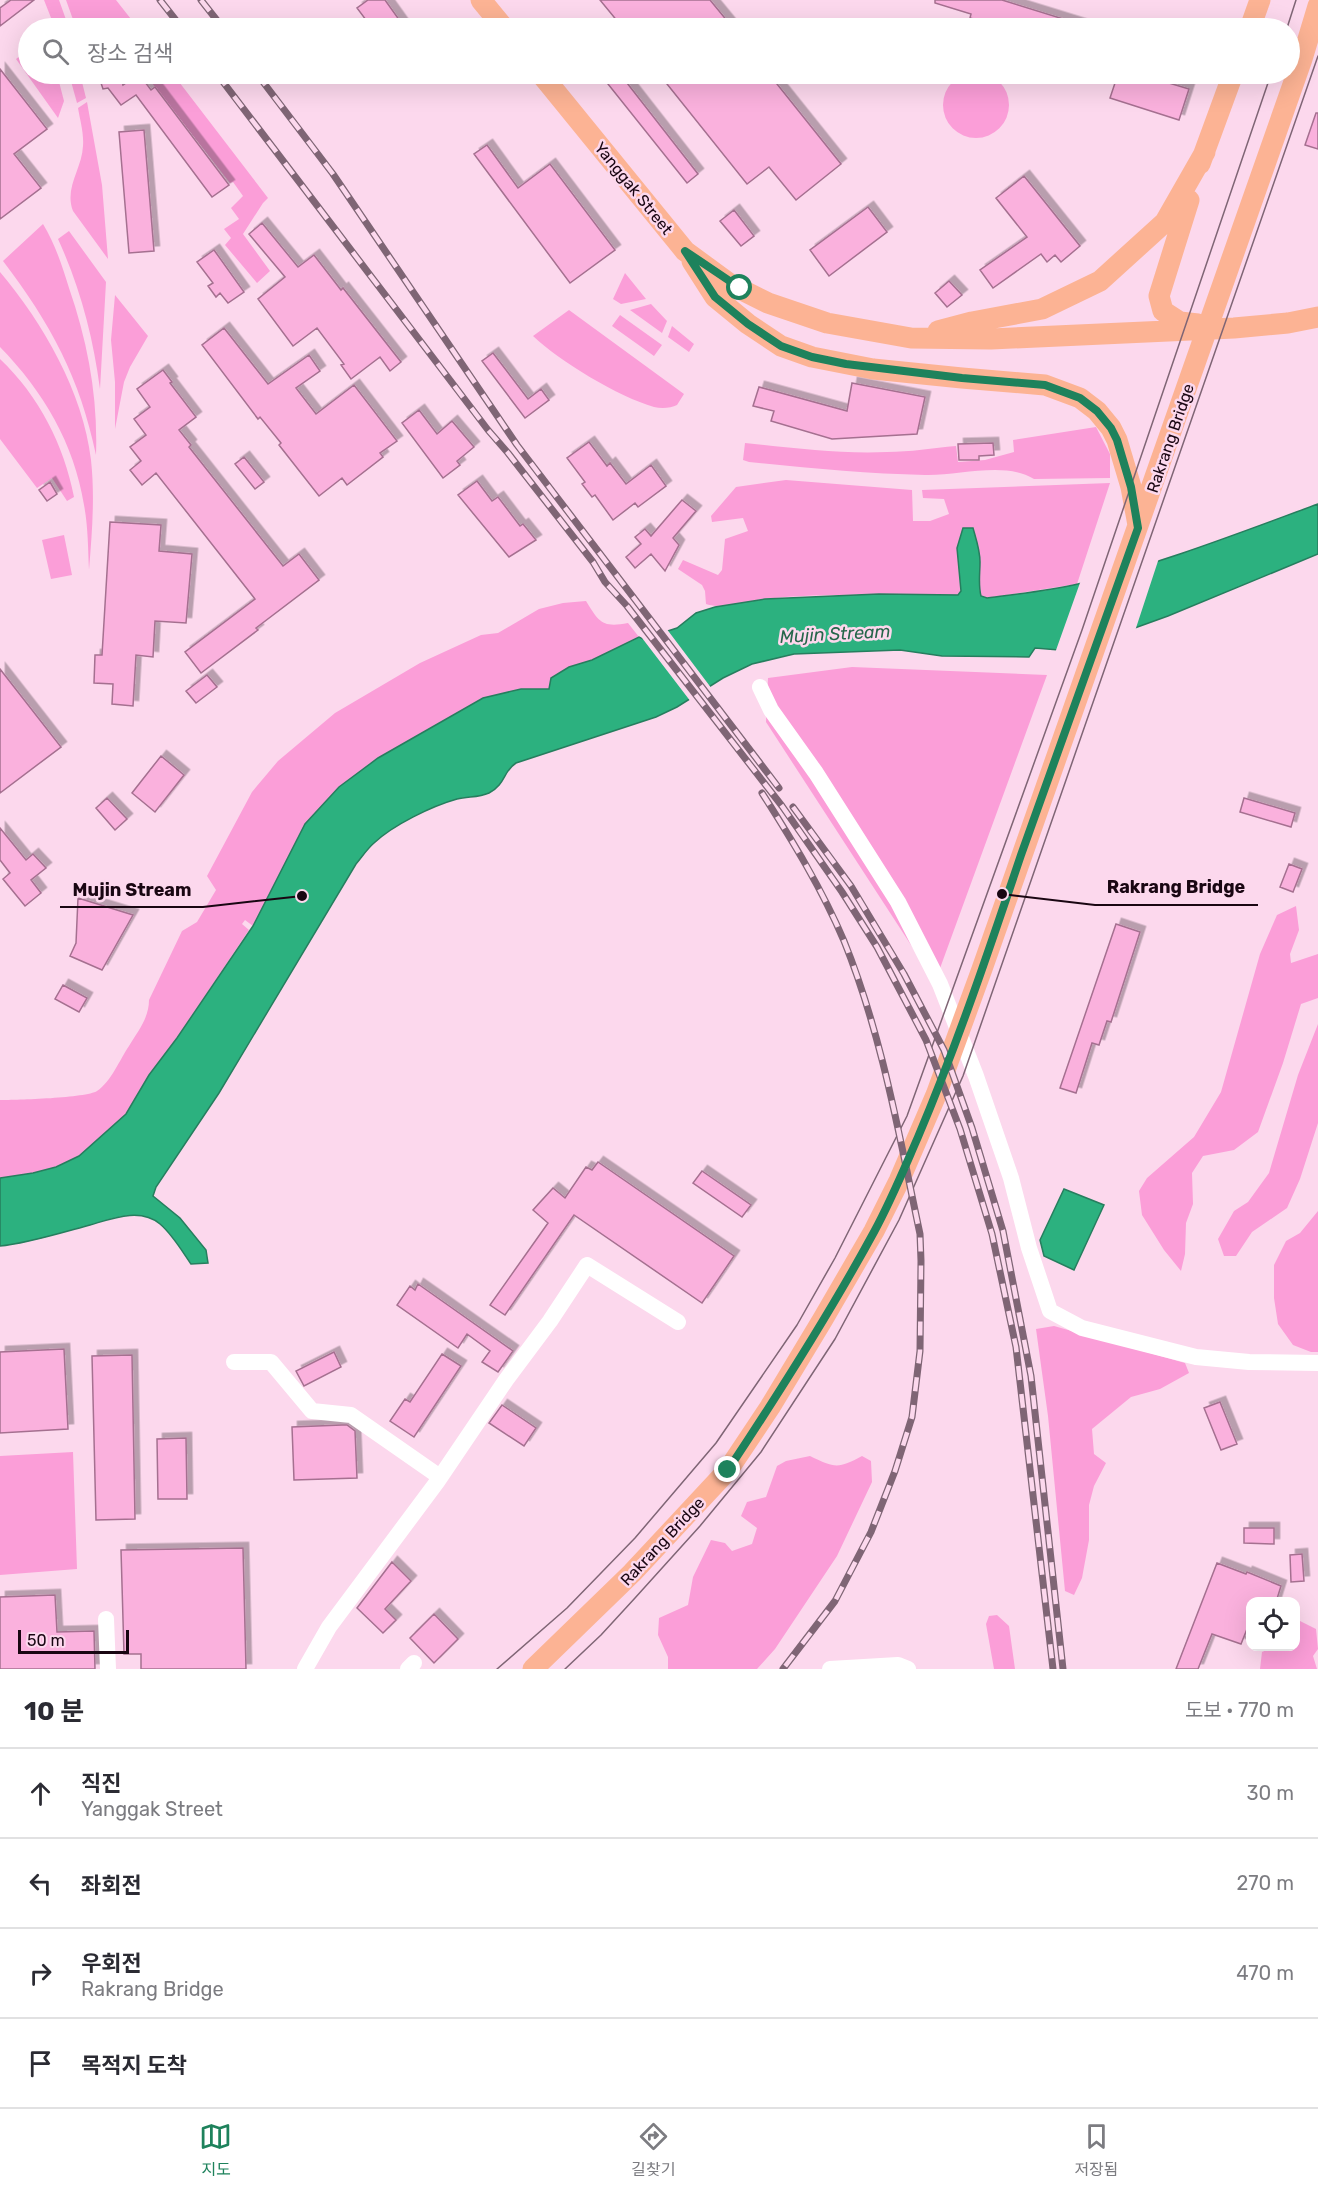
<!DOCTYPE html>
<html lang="ko">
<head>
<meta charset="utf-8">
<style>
	body { margin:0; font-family:Rubik,"Noto Sans KR",sans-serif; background:#f2f2f3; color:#2b2b33 }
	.controls { position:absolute; right:18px; bottom:18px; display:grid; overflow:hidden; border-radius:12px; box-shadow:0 6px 24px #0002 }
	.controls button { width:54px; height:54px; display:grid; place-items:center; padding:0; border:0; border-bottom:2px solid #e1e1e2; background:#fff; color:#2b2b33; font:30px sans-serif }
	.scale { position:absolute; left:18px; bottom:15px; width:111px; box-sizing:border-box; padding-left:6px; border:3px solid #190612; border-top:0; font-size:16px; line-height:21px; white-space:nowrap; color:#190612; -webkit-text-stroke:4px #fcd8ed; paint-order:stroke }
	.stop { position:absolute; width:18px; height:18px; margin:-14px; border:4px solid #1e825c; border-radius:50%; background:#fff }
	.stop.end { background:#1e825c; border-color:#fff; box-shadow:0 2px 6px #0008 }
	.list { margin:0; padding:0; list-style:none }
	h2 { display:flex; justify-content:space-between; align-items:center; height:78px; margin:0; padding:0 24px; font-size:26px }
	h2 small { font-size:20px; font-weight:400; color:#7c7c81 }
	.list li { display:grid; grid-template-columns:39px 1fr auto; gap:18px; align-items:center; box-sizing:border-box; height:90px; padding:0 24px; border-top:2px solid #e1e1e2 }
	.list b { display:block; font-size:22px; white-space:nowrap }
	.list p { margin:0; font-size:20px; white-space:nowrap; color:#7c7c81 }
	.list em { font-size:20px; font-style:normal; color:#7c7c81 }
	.icon { flex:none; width:33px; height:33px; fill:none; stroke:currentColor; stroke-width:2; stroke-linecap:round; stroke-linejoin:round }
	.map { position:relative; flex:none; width:1318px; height:1669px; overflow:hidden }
	.search { position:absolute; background:#fff; box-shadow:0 6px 24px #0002; left:18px; right:18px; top:18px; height:66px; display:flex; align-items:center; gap:15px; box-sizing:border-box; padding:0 21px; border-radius:33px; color:#7c7c81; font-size:22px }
	.sheet { height:438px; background:#fff }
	nav { display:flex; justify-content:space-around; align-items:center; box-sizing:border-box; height:84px; border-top:2px solid #e1e1e2; background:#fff; font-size:16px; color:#7c7c81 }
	nav a { display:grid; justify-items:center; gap:3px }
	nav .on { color:#1e825c }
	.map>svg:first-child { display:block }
	.green { fill:#fb9ed8 }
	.water { fill:#2cb17f; stroke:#267e5e; stroke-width:1.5 }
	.pier { fill:#fcd8ed }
	.building { fill:#fab1dd; stroke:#a57090; stroke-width:1.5; filter:url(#shadow) }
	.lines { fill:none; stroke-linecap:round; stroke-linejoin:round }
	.minor { stroke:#fff; stroke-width:16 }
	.major { stroke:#fcb394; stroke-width:21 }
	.tram { stroke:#7f6575; stroke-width:1.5 }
	.rail-casing { stroke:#7f6575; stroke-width:7 }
	.rail { stroke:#fcd8ed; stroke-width:4.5; stroke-dasharray:14; stroke-linecap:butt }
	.route { stroke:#1e825c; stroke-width:8 }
	.labels { text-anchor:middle; stroke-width:5; stroke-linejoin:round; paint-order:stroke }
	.street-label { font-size:16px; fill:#190612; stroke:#fcd8ed }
	.water-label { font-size:18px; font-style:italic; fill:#25664a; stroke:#fcd8ed }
	.leader { fill:none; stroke:#190612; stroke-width:2 }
	.callout-dot { fill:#190612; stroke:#fcd8ed; stroke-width:2 }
	.callout-label { font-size:18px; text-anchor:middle; font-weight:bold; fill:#190612; stroke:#fcd8ed; stroke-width:5; stroke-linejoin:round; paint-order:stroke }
</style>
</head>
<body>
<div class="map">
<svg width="1318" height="1669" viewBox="0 0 1318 1669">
	<defs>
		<filter id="shadow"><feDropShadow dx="5.5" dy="-5.5" stdDeviation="0" flood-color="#0004"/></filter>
	</defs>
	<rect width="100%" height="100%" fill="#fcd8ed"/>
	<path class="green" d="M44,0h15l10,28h-14z
		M66,0h50l22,28h-62z
		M28,50v24h29l7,27 -6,17 -42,-59z
		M943 105a33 33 0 1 1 66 0a33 33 0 1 1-66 0Z
		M69,74h11l6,24 -9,5z
		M145,74h28l95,124 -5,5 -20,31 27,37 -13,12 -32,-38 6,-7 -7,-9 15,-10 -8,-11 12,-12 -10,-14 -3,1z
		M87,102l15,83 6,74 -35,-48c-9,-23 9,-42 10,-65 1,-13 -3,-26 -5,-38z
		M43,224c12,20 19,41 26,64 19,55 29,109 27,167 -16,-77 -45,-131 -93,-194z
		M69,231l37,51 -6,107c-7,-53 -20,-102 -42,-150z
		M0,272c43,51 83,120 91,188 4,37 1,73 -2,110 -1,-22 -1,-44 -5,-65 -10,-62 -41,-114 -84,-158z
		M625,273l21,26 -25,5 -8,-5z
		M115,295l33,41 -18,31 -6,15 -9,47v-47l-4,-42z
		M651,304l16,17 -5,12 -32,-23z
		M569,310l115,84 -7,11c-6,3 -15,4 -23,2 -35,-10 -95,-46 -121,-71z
		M620,315l42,30 -8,11 -42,-30z
		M672,326l22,18 -5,8 -21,-15z
		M0,359c39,37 64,86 74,138l-7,4 -15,-23 -15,10 -37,-49z
		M1096,427l14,27v24l-76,1c-29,-18 -76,-3 -109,-4 -59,-1 -118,-7 -176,-13l-6,-2 2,-17c47,5 95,11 142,9 23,0 46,-4 69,-6l2,16 27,-2 29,-8 -1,-12z
		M786,480l126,10 1,31h17l19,-7 -5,-15 -21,-1 -1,-8 188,-7 -33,101 -90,14 -6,-1 -2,-8 1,-30 -8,-31 -12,52 1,11 -3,4c-64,1 -129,-3 -194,4 -18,2 -40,11 -58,5l-1,-13 -3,-6 -24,-16 5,-9 35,15 4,-5 3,-31 23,-8 -5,-13 -31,4 -1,-6 25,-29z
		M64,535l8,40 -21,4 -9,-39z
		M586,601c13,21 16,27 42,22l11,14 -47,24 -23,6 -18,11 -1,11h-29l-38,9 -105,60 -39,29 -34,37 -52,102 -8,-6 -3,4 7,6 -72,108 -28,37 -23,39 -47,42 -23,11 -23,6 -33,5v-78c17,0 86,-2 97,-9 14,-9 23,-32 32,-45 9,-15 20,-28 20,-46l33,-69 15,-9 19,-32 -9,-14 45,-84 26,-31 57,-48 85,-50 61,-28 17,-2 41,-24 24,-6z
		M852,667l195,8 -112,307 -169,-260 2,-44z
		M1296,906l3,24 -9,24 1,9 27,-9v44l-17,6 -18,59 -25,69 -24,18 -31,6 -11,17 1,31 -7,19 -1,31 -4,17 -17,-21 -22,-35 -3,-24 8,-13 47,-41 27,-45 39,-138 17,-39z
		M1318,1024v99l-18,56 -13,29 -35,24 -16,24h-12l-6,-17 16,-28 14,-9 21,-29 29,-98z
		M1318,1211v141h-7l-18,-7 -15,-21 -4,-26v-33l12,-24 14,-8z
		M1054,1326l131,37 4,10 -29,16 -29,8 -39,32 2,25 12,9 -12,23 -5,19v35l-7,38 -8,17 -9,-4 -17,-175 -12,-87z
		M73,1452l4,117 -77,6v-119z
		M810,1456c25,12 28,13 52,0l9,5 1,21 -35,74 -62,93 -18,20h-89v-12l-10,-22 1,-17 29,-13 5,-28 18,-37 14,3 7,8 20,-7 5,-16 -16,-12 6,-14 19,-5 11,-31 9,-5z
		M997,1615l12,11 6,43h-21l-8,-45 3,-8z
		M1296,1619l20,10 2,20 -5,7 4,13h-57l2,-17 12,-5 22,-1z"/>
	<path class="water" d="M1318,504v50l-150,62 -97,35 -36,-3 -6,9 -87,-1 -42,-6 -106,4 -42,10 -29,14 -46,29 -21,10 -140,46c-13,8 -10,21 -27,30 -11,5 -21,3 -32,6 -25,7 -64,26 -83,44 -7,6 -12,14 -18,21l-137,229 -63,94 -3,9 27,22 26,32 2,13 -17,1c-9,-13 -19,-30 -31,-40 -20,-17 -49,-5 -70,1 -26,7 -65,19 -90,21v-68l33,-5 23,-6 23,-11 47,-42 23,-39 28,-37 76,-112 52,-102 34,-37 39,-29 105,-60 38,-9h28l2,-11 18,-11 23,-7 47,-23 4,2 34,-11 19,-15 19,-6 50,-8 114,-5 79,1 3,-4 -4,-43 6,-20h10c3,11 7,22 7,34 0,12 -2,23 1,34l6,2c30,-4 61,-7 91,-14 82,-20 161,-51 240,-80z
		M1064,1189l40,16 -30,65 -30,-14 -4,-16z"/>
	<path class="pier" d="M1159,558l-24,73 -63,23 -17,-1 26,-73z
		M666,628l46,61 -21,13 -52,-68 4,2z"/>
	<path class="building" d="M11,0h23l-34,26v-18z
		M368,0h17l20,28h-33l-15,-20z
		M600,0h110l23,28h-110z
		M935,0h67l84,26v2h-68l-30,-9 -1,4 -17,-5 1,-4 -36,-11z
		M0,69l47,60 -33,25 27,34 -41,31z
		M98,74h22l3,11 16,-11 12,16 4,-3 74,98 -17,12 -76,-102 -15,10 -13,-17 -5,1z
		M600,74h20l78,100 -11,9z
		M659,74h110l72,90 -45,36 -27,-33 -22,17z
		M1118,74h21l50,15 -10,31 -69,-22z
		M1316,113h2v36l-13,-4z
		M144,130l10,121 -25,2 -10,-121z
		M487,145l31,43 32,-24 65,86 -45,33 -96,-129z
		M1024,176l56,70 -19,16 -6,-7 -8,7 -6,-8 -48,34 -13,-18 47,-33 -31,-39z
		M868,207l19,25 -58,44 -19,-26z
		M734,210l20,26 -13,10 -21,-25z
		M262,223l36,44 16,-12 27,35 2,-2 58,74 -11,9 -10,-14 -29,22 -10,-14 3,-1 -27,-36 -24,18 -35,-47 27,-22 -36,-43z
		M214,250l30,42 -16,11 -8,-10 -4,4 -8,-11 5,-3 -16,-21z
		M949,281l13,14 -15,12 -12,-14z
		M224,328l44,56 41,-29 11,16 -24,17 20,26 38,-29 43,56 -17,12 3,4 -36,28 -5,-7 -23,18 -40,-51 2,-2 -21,-26 -2,2 -56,-74z
		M493,353l35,46 13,-10 8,11 -24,18 -43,-57z
		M163,370l9,12 -2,1 26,34 -17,13 12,15 -2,2 94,119 16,-12 20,26 -63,48 2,2 -57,43 -16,-21 70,-53 -99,-126 -14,12 -12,-15 11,-9 -11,-14 16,-12 -12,-16 16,-12 -13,-18z
		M852,383l73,14 -8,37 -85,5 -61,-18 3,-10 -21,-5 6,-19 88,24z
		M419,410l18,24 15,-13 22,26 -17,14 3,4 -17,13 -41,-55z
		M589,442l18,24 3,-3 16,21 25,-19 15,21 -28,21 -3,-4 -22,17 -18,-25 -3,2 -10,-13 3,-2 -18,-24z
		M993,443l1,12 -15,1v4h-20l-1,-16z
		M244,457l20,25 -9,7 -20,-25z
		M477,481l15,20 6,-4 22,29 3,-2 13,16 -27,17 -51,-62z
		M50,482l7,12 -10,7 -8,-11z
		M682,500l14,11 -23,27 6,7 -14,26 -14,-17 -16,14 -9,-11 15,-13 -6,-7 10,-8 6,7z
		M110,522l51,3 -2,26 33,3 -6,69 -31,-2 -2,36 -17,-2 -3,51 -21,-2 1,-20 -19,-1 1,-28h7z
		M0,669l61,78 -61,46z
		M207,675l10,12 -21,16 -10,-12z
		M161,756l23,19 -29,37 -23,-19z
		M107,798l20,21 -12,11 -19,-22z
		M1244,798l51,15 -4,14 -51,-15z
		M0,828l26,32 7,-6 13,14 -15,12 10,13 -16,13 -22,-27 7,-6 -10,-13z
		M1289,864l13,5 -9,23 -13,-5z
		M78,898l55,17 -31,55 -32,-14 6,-13z
		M1116,924l24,8 -29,90 -4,-1 -8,24 -7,-2 -16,50 -16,-5z
		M63,985l24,13 -8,14 -24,-13z
		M598,1162l136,94 -32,47 -128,-88 -69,100 -15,-10 58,-82 -15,-13 20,-22 12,10 21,-31 6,3z
		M702,1171l49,34 -9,12 -49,-34z
		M418,1284l95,67 -15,21 -16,-10 8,-11 -23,-17 -9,14 -61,-43 13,-19 5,4z
		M64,1349l4,80 -68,4v-81z
		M334,1352l7,15 -37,19 -8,-15z
		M442,1354l19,12 -47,71 -24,-16 15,-22 5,3z
		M132,1355l3,164 -39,1 -4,-164z
		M1220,1402l17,42 -16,6 -17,-42z
		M502,1405l34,23 -12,18 -35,-23z
		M342,1425h5l8,6 2,47 -63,2 -2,-53z
		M186,1438l1,61h-29l-1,-60z
		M1244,1528h30v16l-30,-1z
		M243,1548l3,121h-105v-15h-17l-3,-104z
		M1302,1554l2,27 -13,1 -1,-27z
		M392,1562l19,19 -26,28 11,11 -13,13 -26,-25z
		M1217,1563l29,11 1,-2 34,14 -5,16h-25v17l-10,25 -29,-10 -14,35h-22z
		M55,1595l2,37 37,-1 1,38h-95v-72z
		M434,1614l24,25 -24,24 -24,-25z"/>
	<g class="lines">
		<path class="minor" d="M760,687l11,23 45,63 82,129 42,82 36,92 35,102 18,70 21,63 32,17 114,29 53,5 69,1
			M234,1362h37l41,49 39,4 89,62
			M106,1619l2,50
			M305,1669l24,-42 108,-145 69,-102 44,-59 37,-56 91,57
			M408,1669l6,-6
			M830,1669l68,-4 10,4"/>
		<path class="major" d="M481,0l23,28
			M1250,28l10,-28
			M541,74l144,177 45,33 38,19 59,20 84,15 80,1 243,-11 54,-5 30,-6
			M1200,164l33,-90
			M1189,200l-30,96 4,15 17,11 18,2
			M692,261l23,36 33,27 33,22 31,11 61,12 89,9 83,7 35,13 17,13 14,17 6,12 14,47 7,38
			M938,331l34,-9 70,-13 58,-28 65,-59 40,-70
			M533,1669l99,-96 96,-103 42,-63 53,-88 51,-88 25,-50 37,-86 46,-126 320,-910 16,-53"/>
		<path class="tram" d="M1287,28l9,-28
			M497,1669l70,-61 68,-70 81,-95 81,-118 38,-67 72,-142 175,-486 189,-556
			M565,1669l36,-34 34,-37 65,-72 61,-74 74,-113 64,-119 64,-144 355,-1020"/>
		<g class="rail-casing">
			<path id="rail" d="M160,0l22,28
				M201,0l22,28
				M217,74l271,356 20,23 85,109 12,20 22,24 155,200 60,86 35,55 49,93 34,89 32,105 24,113 37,322
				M257,74l76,100 184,271 262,343
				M762,793c30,47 60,96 82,148 38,94 55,194 76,293l1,27 -1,90 -8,66 -17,54 -24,61 -36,69 -52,68
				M793,807l58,79 53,88 40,76 28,78 31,103 28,145 32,293"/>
		</g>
		<use href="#rail" class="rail"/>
	</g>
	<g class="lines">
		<path class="route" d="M728,1470c51,-77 102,-157 146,-238 17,-31 30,-63 44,-95 39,-92 71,-187 103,-282 38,-109 79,-218 117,-327l-7,-41 -14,-47 -6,-12 -14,-17 -17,-13 -35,-13 -83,-7 -116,-14 -34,-7 -31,-11 -33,-22 -33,-27 -30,-46 55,37"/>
	</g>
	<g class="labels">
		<g class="street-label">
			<text transform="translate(634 188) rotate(51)" y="6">Yanggak Street</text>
			<text transform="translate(1170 438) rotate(-71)" y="6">Rakrang Bridge</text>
			<text transform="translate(662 1541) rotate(-47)" y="6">Rakrang Bridge</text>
		</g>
		<g class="water-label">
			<text transform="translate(835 634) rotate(-3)" y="6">Mujin Stream</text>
		</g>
	</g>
	<path class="leader" d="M1002 894L1095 905H1258M302 896L203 907H60"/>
	<g class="callout-dot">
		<circle cx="1002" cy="894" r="6"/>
		<circle cx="302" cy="896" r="6"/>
	</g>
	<g class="callout-label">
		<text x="1176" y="893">Rakrang Bridge</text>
		<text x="132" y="896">Mujin Stream</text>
	</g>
</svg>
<div class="controls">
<button><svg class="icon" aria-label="locate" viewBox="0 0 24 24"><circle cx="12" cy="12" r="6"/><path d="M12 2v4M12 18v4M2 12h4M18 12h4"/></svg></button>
</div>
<div class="scale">50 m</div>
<div class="stop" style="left:740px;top:288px"></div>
<div class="stop end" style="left:728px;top:1470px"></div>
<div class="search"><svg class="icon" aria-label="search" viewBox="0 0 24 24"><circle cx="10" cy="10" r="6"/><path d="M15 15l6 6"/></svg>장소 검색</div>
</div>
<section class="sheet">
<h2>10 분<small>도보 · 770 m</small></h2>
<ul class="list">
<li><svg class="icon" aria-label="ahead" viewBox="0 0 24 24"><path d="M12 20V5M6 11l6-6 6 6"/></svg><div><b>직진</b><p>Yanggak Street</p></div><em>30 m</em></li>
<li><svg class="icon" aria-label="left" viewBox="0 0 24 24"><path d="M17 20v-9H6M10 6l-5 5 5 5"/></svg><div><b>좌회전</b></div><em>270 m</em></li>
<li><svg class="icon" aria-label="right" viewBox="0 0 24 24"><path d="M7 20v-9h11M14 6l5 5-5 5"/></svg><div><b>우회전</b><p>Rakrang Bridge</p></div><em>470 m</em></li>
<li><svg class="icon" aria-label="arrive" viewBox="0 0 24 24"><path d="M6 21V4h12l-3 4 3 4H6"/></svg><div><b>목적지 도착</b></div></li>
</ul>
</section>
<nav>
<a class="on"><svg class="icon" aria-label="map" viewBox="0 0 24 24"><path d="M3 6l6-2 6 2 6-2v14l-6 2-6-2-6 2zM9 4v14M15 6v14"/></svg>지도</a>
<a><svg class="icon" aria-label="directions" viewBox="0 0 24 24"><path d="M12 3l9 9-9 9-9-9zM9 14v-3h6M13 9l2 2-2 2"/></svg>길찾기</a>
<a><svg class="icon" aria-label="saved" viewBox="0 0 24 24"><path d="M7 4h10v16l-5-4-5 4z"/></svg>저장됨</a>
</nav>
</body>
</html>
